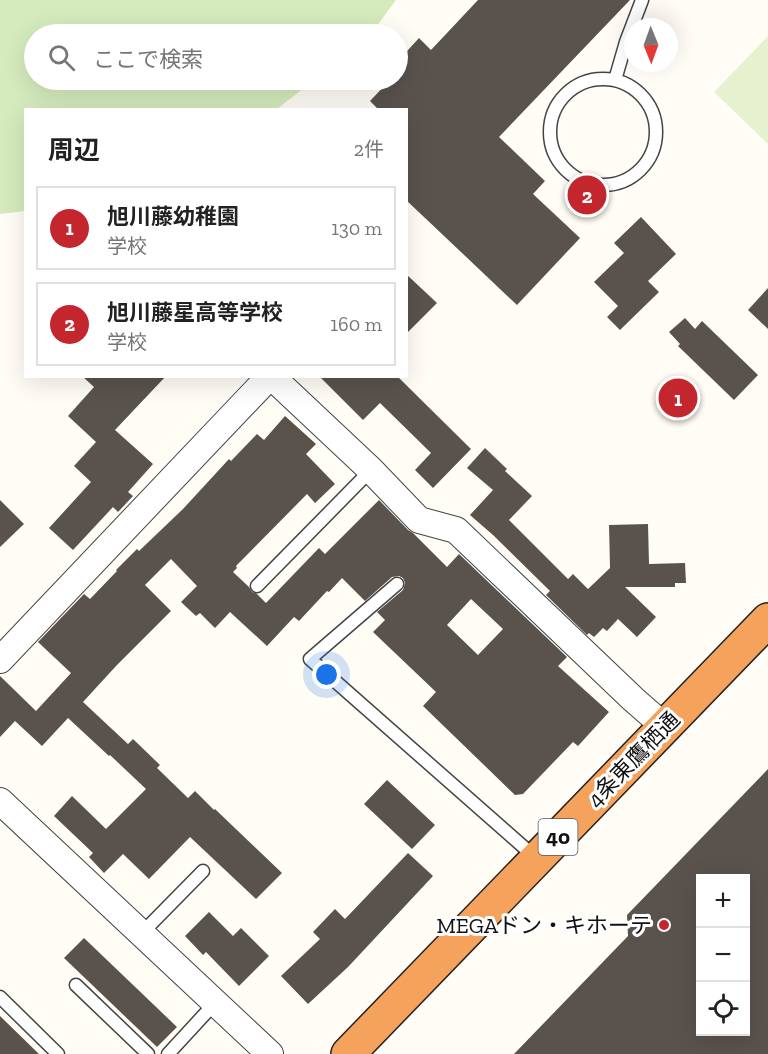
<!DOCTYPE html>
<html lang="ja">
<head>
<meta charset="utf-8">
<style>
	body { margin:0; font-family:"Zilla Slab","Noto Sans JP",serif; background:#f2f2f2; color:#222 }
	.controls { position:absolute; right:18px; bottom:18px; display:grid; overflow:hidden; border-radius:0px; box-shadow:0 6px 24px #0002 }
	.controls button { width:54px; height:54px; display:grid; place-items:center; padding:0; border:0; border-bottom:2px solid #e0e0e0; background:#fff; color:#222; font:30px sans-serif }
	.compass { position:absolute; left:624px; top:18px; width:54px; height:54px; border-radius:50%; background:#fff; box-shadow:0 6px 24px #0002; rotate:179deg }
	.you { position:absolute; left:327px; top:675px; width:21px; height:21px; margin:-15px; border:4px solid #fff; border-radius:50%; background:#1a73e8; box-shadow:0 0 0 9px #1a73e833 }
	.badge { display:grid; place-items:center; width:39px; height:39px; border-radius:50%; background:#c4262e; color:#fff; font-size:20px; font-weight:700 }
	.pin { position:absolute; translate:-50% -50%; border:3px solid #fff; box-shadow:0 2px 6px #0006 }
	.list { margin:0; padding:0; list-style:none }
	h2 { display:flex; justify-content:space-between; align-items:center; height:78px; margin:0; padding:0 24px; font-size:26px }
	h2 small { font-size:20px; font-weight:400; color:#767676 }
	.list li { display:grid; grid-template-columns:39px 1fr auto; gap:18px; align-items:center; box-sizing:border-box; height:84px; margin:0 12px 12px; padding:0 12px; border:2px solid #e0e0e0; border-radius:0px }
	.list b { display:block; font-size:22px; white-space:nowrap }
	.list p { margin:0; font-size:20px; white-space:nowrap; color:#767676 }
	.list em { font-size:20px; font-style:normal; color:#767676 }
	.icon { flex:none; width:33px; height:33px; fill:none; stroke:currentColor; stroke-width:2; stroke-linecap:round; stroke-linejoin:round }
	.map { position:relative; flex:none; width:768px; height:1054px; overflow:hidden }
	.search { position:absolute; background:#fff; box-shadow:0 6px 24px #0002; left:24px; top:24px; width:384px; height:66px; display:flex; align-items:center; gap:15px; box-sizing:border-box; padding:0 21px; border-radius:33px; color:#767676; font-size:22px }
	.panel { position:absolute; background:#fff; box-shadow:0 6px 24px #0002; left:24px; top:108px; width:384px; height:270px; border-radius:0px }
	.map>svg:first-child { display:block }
	.grass { fill:#d5ebbd }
	.pitch { fill:#e6f2cf }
	.building { fill:#5a524d; fill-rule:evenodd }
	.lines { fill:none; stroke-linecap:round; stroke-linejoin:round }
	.lane-casing { stroke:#444; stroke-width:15 }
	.street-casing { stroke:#444; stroke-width:28 }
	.highway-casing { stroke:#222; stroke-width:36 }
	.lane { stroke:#fff; stroke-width:12 }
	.street { stroke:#fff; stroke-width:26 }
	.highway { stroke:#f5a25d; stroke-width:33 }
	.poi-dot { fill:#c4262e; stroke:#fff; stroke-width:2 }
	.labels { text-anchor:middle; stroke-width:6; stroke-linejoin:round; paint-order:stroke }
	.shield { fill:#fff; stroke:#585858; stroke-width:1.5 }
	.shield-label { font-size:21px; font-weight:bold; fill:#111 }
	.street-label { font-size:22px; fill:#111; stroke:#fff }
	.poi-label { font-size:22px; fill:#111; stroke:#fff; text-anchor:end }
</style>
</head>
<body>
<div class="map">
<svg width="768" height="1054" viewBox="0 0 768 1054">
	<rect width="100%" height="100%" fill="#fffdf5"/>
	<path class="grass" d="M0,0h396l-25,34h-337v46h280l-37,29 -251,1 -1,101 -25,3z"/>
	<path class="pitch" d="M768,36v108l-54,-52z"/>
	<path class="building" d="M478,0h152l-131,137 46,44 -12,13 47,44 -63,67 -111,-105v-90h-27l-9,-9 20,-21h8v-19l21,-23 12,12z
		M641,217l35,37 -28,27 11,11 -39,38 -13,-13 11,-11 -24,-24 30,-29 -10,-10z
		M406,274l31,29 -31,31z
		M768,288v41l-20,-19z
		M685,318l10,11 7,-8 56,54 -24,25 -56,-54 2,-2 -11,-12z
		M82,376h84l-51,54 38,34 -25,28 5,4 -15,16 -5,-5 -40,43 -24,-22 42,-46 -17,-16 22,-24 -28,-26 26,-29z
		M319,376h78l74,73 -38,39 -18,-18 16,-17 -51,-50 -17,17z
		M285,416l31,28 -10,10 29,30 -20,19 -8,-9 -71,72 1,2 -4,4 16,15 3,5 5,2 9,9 53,-55 6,6 54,-54 29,30 5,3 34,34 12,-13 108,103 -9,9 51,46 -31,34 -5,-4 -50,52 -8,1 -92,-89 13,-14 -63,-60 12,-12 -8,-8 26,-22 2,-7 -2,-5 -4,-2 -7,1 -27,24 -23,-23 -13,14 -2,-1 -28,30 -5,-4 -27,29 -37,-34 -15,16 -15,-15 -4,3 -15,-14 16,-16 -26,-27 -26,26 26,26 -55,55 -33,36 45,42 5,-5 27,26 -3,3 31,30 7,-7 19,19 1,-1 67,64 -26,26 -66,-62 -41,42 -26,-25 -19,19 -15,-16 4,-4 -39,-37 18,-20 34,33 40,-40 -36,-34 -1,1 -41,-38 -26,28 -27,-25 -15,16v-61l36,35 35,-38 -33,-31 46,-48 6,5 27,-28 -1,-1 21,-21 2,2 44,-42 46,-50 2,2 26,-27 7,6zM471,599l32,30 -25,26 -31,-30z
		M485,448l22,21 -2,2 27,25 -23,24 59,59 5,-5 15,15 22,-21 -1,-43 39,-1 1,40 36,-1 1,20h-11v4h-50l31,30 -19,20 -19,-18 -11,12 -4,-3 -9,9 -5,-4 -2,2 -41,-40 4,-4 -57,-56 -23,-20 23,-25 -26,-22z
		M0,500l24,24 -24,23z
		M768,769v285h-254l114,-118 -1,-21zM700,879h46v153h-46z
		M387,780l48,45 -23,24 -48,-45z
		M408,853l25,23 -85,91 -40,37 -27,-28 39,-37 -7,-7 22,-23 10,10z
		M209,912l24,24 8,-8 28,28 -30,30 -33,-34 -3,3 -18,-19z
		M84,938l93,89 -20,20 -93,-89z
		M0,1016l39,38h-39z"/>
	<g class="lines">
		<g class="lane-casing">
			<path id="lane" d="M550 132a53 53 0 1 1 106 0a53 53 0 1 1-106 0Z
				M615,80l11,-38 16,-42
				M397,584l-87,75 226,199
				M257,586l114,-116
				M141,934l62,-63
				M76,985l72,69
				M0,997l58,57
				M168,1054l47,-51"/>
		</g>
		<g class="street-casing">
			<path id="street" d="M271,376l100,94 48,50 37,10 177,169 32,28
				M0,660l270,-284
				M0,801l270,253"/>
		</g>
		<g class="highway-casing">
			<path id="highway" d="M348,1054l420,-434"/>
		</g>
		<use href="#lane" class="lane"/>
		<use href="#street" class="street"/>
		<use href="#highway" class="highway"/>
	</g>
	<circle class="poi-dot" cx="664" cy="925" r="6"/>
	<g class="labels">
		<rect class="shield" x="538.5" y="819" width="39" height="36" rx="4.5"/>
		<g class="shield-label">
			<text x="558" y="844">40</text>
		</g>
		<g class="street-label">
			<text transform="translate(633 759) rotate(-46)" y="8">4条東鷹栖通</text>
		</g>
		<g class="poi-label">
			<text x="652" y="933">MEGAドン・キホーテ</text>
		</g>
	</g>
</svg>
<div class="controls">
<button>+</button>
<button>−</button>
<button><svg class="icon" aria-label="locate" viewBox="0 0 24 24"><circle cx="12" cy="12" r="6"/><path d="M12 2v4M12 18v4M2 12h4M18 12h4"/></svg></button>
</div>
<svg class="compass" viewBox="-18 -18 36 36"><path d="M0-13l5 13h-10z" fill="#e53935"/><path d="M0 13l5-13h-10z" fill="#767676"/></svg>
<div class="you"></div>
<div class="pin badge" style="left:678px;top:398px">1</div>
<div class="pin badge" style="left:587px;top:195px">2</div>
<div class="search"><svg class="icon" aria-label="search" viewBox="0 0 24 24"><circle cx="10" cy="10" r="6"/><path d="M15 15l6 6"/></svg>ここで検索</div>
<section class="panel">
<h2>周辺<small>2件</small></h2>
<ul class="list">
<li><span class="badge">1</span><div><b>旭川藤幼稚園</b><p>学校</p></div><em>130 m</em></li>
<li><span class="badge">2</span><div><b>旭川藤星高等学校</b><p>学校</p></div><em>160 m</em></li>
</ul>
</section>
</div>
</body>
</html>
